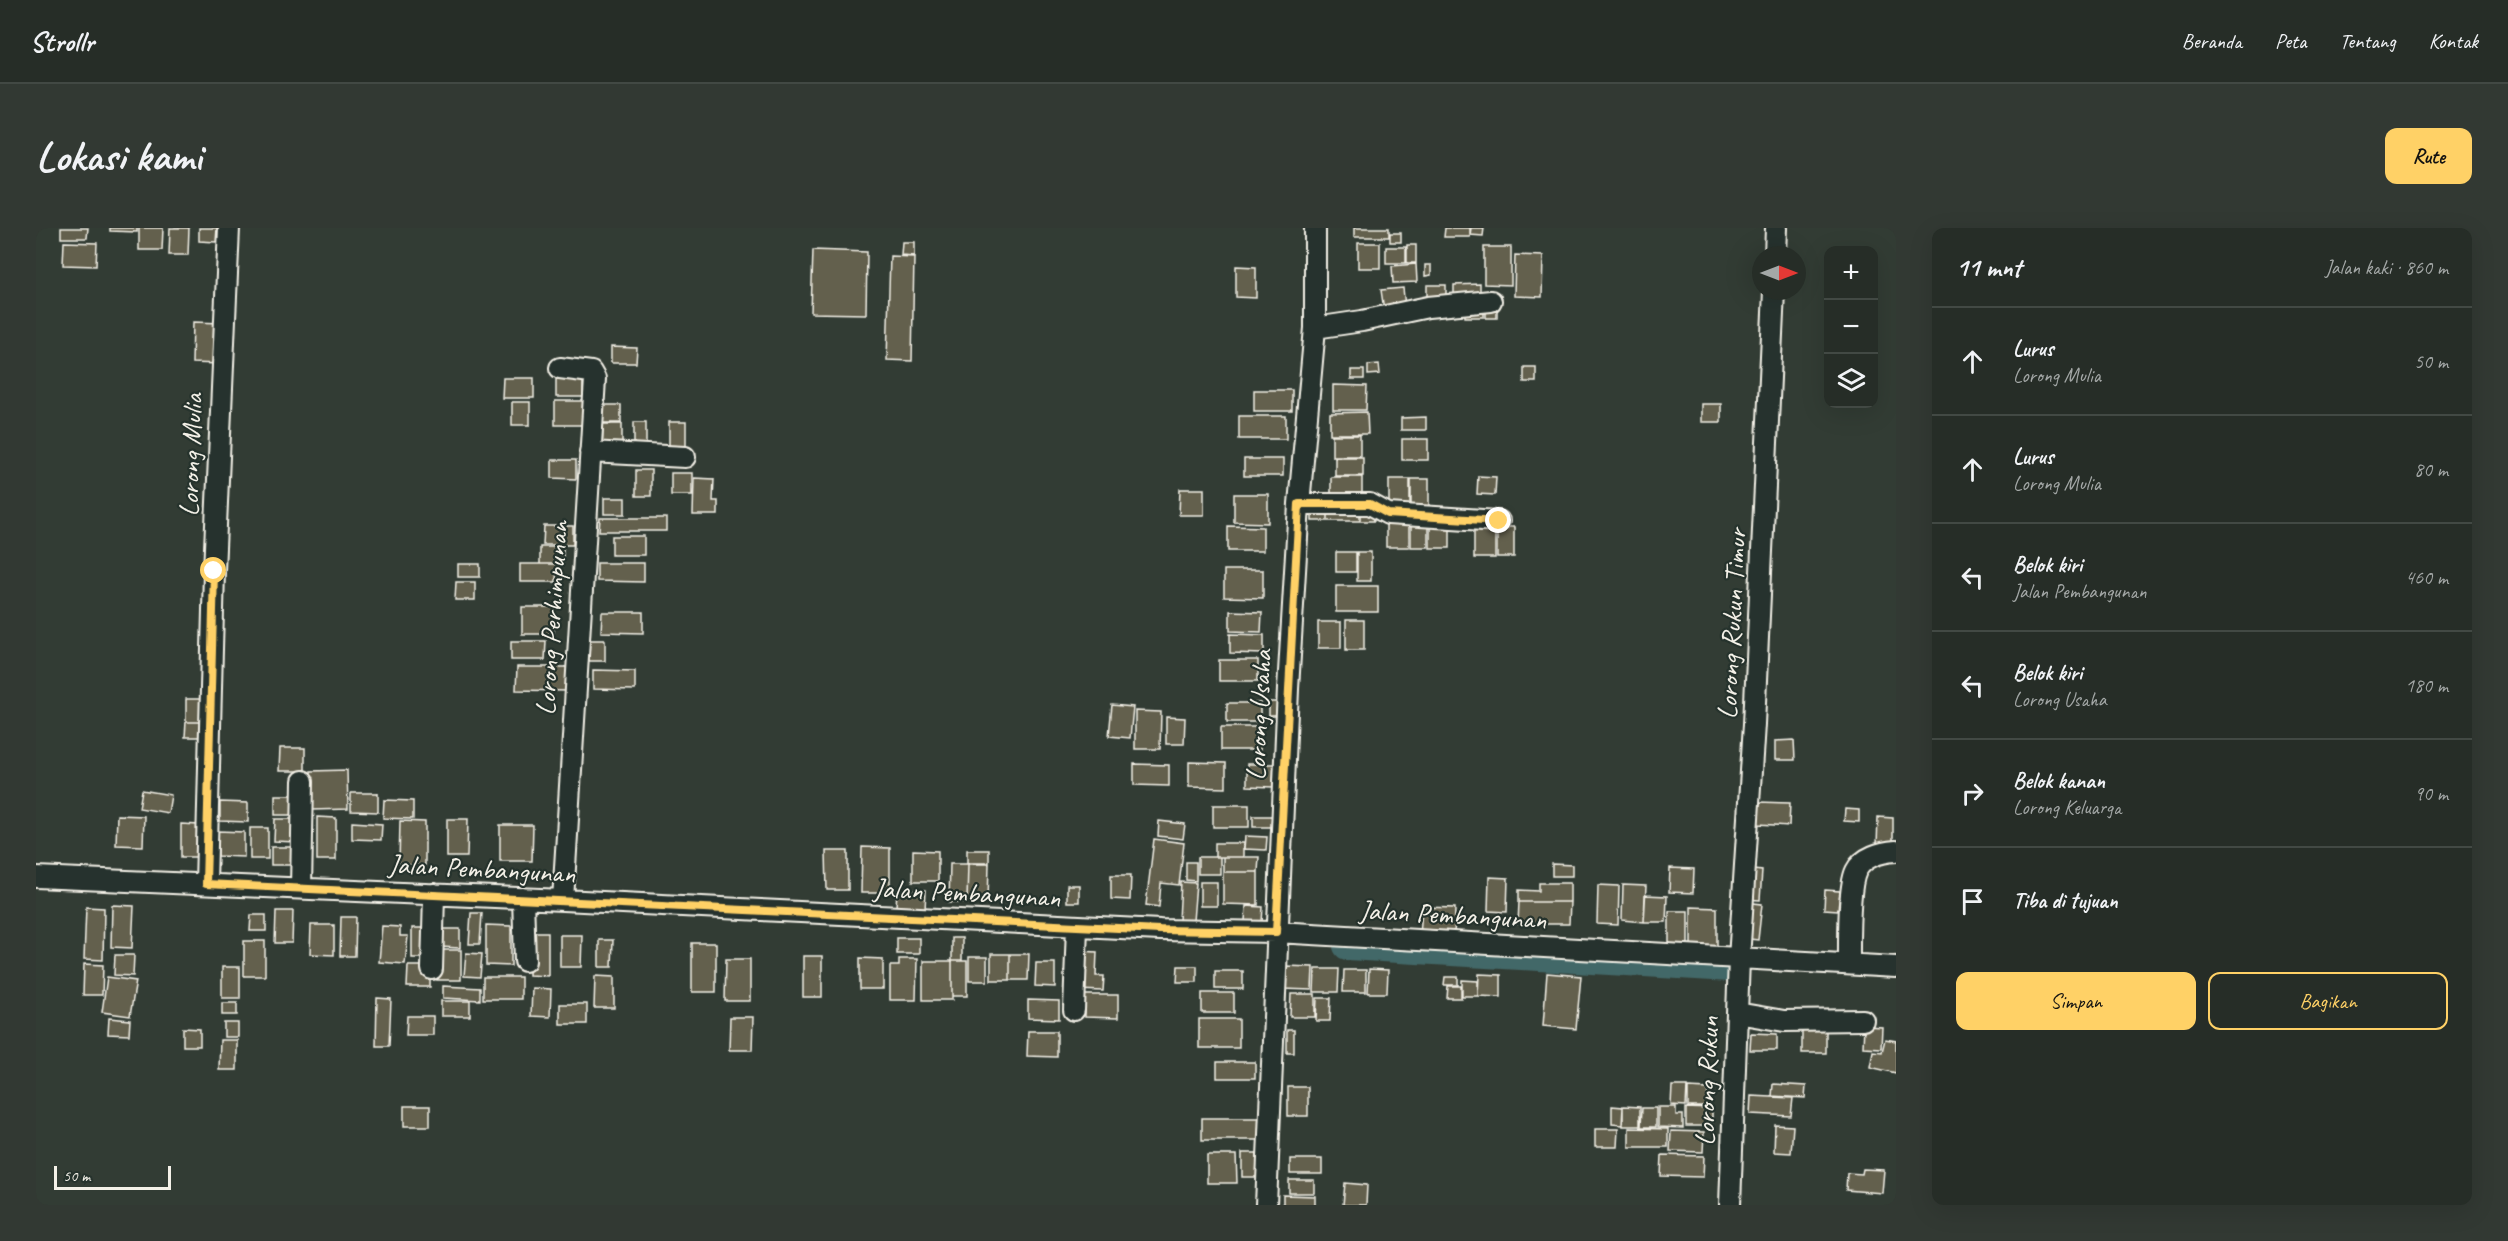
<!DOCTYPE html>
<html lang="id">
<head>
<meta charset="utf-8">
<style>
	body { margin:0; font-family:Caveat,sans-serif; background:#323933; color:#f1f3f6 }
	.controls { position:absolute; right:18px; top:18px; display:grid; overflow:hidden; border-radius:12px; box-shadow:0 6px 24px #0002 }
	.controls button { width:54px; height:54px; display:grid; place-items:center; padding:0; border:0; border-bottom:2px solid #424944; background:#262d27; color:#f1f3f6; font:30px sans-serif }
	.compass { position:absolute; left:1716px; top:18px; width:54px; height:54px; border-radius:50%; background:#262d27; box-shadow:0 6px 24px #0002; rotate:90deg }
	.scale { position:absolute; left:18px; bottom:15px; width:117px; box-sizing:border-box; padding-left:6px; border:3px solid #f4f1e8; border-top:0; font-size:16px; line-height:21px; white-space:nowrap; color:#f4f1e8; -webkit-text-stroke:4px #26332d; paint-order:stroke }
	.stop { position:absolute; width:18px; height:18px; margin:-14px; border:4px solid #ffd166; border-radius:50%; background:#fff }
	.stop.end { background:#ffd166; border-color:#fff; box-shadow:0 2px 6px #0008 }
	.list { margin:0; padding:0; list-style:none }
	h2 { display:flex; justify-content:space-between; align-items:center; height:78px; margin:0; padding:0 24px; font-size:26px }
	h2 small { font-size:20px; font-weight:400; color:#a4a8a7 }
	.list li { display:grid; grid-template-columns:39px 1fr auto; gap:18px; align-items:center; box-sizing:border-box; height:108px; padding:0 24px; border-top:2px solid #424944 }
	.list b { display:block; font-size:22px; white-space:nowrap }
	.list p { margin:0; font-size:20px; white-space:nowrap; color:#a4a8a7 }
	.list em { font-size:20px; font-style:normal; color:#a4a8a7 }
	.actions { display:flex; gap:12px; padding:18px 24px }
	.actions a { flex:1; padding:14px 0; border:2px solid #ffd166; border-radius:12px; text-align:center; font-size:21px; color:#ffd166 }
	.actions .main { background:#ffd166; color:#111 }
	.icon { flex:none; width:33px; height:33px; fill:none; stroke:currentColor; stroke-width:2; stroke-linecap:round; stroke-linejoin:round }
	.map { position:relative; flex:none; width:1860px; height:977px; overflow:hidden; border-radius:12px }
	header { display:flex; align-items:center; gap:36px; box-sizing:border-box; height:84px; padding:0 30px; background:#262d27; border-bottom:2px solid #424944 }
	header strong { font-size:28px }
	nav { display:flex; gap:33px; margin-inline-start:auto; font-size:21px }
	.intro { display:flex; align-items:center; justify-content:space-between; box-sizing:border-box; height:144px; padding:0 36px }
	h1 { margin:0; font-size:42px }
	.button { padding:15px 27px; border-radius:12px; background:#ffd166; color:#111; font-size:21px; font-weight:700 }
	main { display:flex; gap:36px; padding:0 36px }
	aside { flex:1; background:#262d27; border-radius:12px; box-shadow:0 6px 24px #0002 }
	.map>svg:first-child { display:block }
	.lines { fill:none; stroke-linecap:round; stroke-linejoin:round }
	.river { stroke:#426767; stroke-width:28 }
	.building { fill:#64614e; stroke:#f4f1e8; stroke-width:1.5 }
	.minor-casing { stroke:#f4f1e8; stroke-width:24 }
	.minor { stroke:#26332d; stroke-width:20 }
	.route { stroke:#ffd166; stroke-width:8 }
	.labels { text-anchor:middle; stroke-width:4.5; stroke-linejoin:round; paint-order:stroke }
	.street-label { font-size:28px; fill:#f4f1e8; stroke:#26332d }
</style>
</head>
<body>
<header>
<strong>Strollr</strong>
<nav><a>Beranda</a><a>Peta</a><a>Tentang</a><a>Kontak</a></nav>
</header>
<div class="intro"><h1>Lokasi kami</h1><a class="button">Rute</a></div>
<main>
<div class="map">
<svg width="1860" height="977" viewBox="0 0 1860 977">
	<rect width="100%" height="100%" fill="#323c34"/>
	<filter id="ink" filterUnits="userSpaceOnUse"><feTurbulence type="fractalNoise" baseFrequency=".0167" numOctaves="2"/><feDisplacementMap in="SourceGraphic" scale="12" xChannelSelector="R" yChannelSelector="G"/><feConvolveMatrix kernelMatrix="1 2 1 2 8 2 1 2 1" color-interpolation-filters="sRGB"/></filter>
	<g filter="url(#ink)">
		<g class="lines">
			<path class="river" d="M1311,718l384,22"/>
		</g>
		<path class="building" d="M25,0h27l-1,10h-26z
			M74,0h27v4l-27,-1z
			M103,0h24l-1,22h-23z
			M134,0h19l-1,27h-19z
			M163,0h18l-1,14 -17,-1z
			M1318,0h35v9h-35z
			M1409,0h25v9h-26z
			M1435,0h13l-1,8 -13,-1z
			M1354,5h11v9h-11z
			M28,14l33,1 -1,23 -33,-1z
			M866,14h12v14l-13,-1z
			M1322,15h22v25h-22z
			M1371,17h9v18h-9z
			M1350,19h20v16h-20z
			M1448,19h27v38l-27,-1z
			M777,22l54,2 -1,62 -55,-1z
			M1479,27l28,1 -1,41 -28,-1z
			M854,28l24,1 -2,104 -25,-1z
			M1380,36l1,18 -24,1 -1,-17z
			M1389,37h6v10l-6,1z
			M1200,38l20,1v31l-20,-1z
			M1444,56v11l-26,1v-11z
			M1391,57h19v20l-19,-1z
			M1367,60l2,19 -21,3 -3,-20z
			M1450,77h11v13h-11z
			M1428,78h20v11h-19z
			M157,94l28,1 -1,41 -28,-1z
			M575,119l26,1 -1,15h-25z
			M1343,136l1,10 -12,1v-10z
			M1488,139h12v15h-12z
			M1315,142h13v9h-13z
			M467,150h31v20h-32z
			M520,151h27v18h-27z
			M1297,157l34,1 -1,24h-33z
			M1218,162h38v21h-38z
			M519,173h30l-1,24h-29z
			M476,174h18v23h-18z
			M1665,176h20v18h-20z
			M567,177h18v18h-18z
			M1331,184l1,22h-38v-21z
			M1203,188h47v23h-47z
			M1390,189v13h-25v-12z
			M598,194h12v25h-12z
			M633,194h17v24h-17z
			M567,196h19v28h-20z
			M1296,207h28v21h-28z
			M1366,211h26v21h-26z
			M1299,229h28v19h-28z
			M1208,231h39v17h-39z
			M516,232h24v19l-24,-1z
			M600,242h15v26h-15z
			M635,245h21v22h-21z
			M1442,248l18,1 -1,18 -18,-1z
			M1295,249h31v17h-31z
			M658,250l20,1 -1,22h5v14h-25z
			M1353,251h21v28h-21z
			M1375,251h18v28h-18z
			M1144,261h24v26h-25z
			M1198,266h34v29l-34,-1z
			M568,270h21v16h-21z
			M1276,281h16v12h-16z
			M1292,281h32v12h-32z
			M1324,281h14v12h-14z
			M564,290h66v13h-67z
			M1350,294h23v25h-23z
			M1375,296h17v23h-17z
			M508,298h29v19h-30z
			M1192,298l35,1v24h-35z
			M1394,298h20v22h-20z
			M1438,298h21v32h-21z
			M1461,299h17v30h-17z
			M576,308h32v19h-32z
			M504,319h23v17h-23z
			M1300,324h20v20h-20z
			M1321,324h14v29h-14z
			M561,335h47v19l-47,-1z
			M422,336h22v13h-22z
			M484,336h37l-1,18h-36z
			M1188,342h39v28l-39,-1z
			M420,354h19v18h-20z
			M1300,358h42v26h-42z
			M486,379h32v27h-32z
			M1194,383l32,1 -1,20 -31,-1z
			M566,384h41v21l-42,-1z
			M1310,392h18v30h-18z
			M1282,394h23v26h-23z
			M1194,406l34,1v19l-34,-1z
			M553,412h16v21h-16z
			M475,413h35l-1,19h-34z
			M1183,432h39v21h-39z
			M481,439h51v24l-52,-1z
			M557,442l42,1v19l-42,-1z
			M150,471h18v23h-18z
			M1233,474h14l1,14h-15z
			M1191,475h33v19h-33z
			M1076,477l21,2 -3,31 -21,-2z
			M1099,483l26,1 -1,37h-25z
			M1130,489l19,1 -1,26h-18z
			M150,494h18v15h-19z
			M1185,499h39v23h-39z
			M1758,512l1,20h-20v-19z
			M244,520h25v23h-26z
			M1153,534l37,1v25l-37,-1z
			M1098,536l35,1v21l-35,-1z
			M1211,536h27l-1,23 -26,-1z
			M311,542l1,39 -36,1 -1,-39z
			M106,562l29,5 -3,18 -29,-5z
			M315,565h27v19l-27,-1z
			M239,567h26v20h-26z
			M348,572l29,1v18l-30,-1z
			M184,574l28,1v19l-28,-1z
			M1723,574l31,1 -1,23 -31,-2z
			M1177,577h36v22h-36z
			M1809,581l14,1v12l-15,-1z
			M81,587l27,1 -1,30 -27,-1z
			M1217,588h19v11h-19z
			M281,589l19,1v42h-19z
			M1842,589l15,1v28h-16z
			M239,591h21v23l-22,-1z
			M411,591h21l-1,38h-20z
			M364,593l25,1v43h-26z
			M1123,593l26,3 -2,15 -25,-3z
			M316,594l30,2 -1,16 -29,-1z
			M145,596l18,1v32h-18z
			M464,597h33l-1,36h-32z
			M214,600h18v31h-18z
			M182,603l26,1v25l-26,-1z
			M1209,608l22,1 -1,13 -22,-1z
			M1118,611l30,4 -5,42 -18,-2 -2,24 -13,-2z
			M1179,615h28v14h-28z
			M235,619h26v18h-26z
			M826,619l28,1v45h-29z
			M877,622l25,1v30h-25z
			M931,622h22v13h-22z
			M790,623h22v39h-21z
			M1162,629h22v17h-22z
			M1187,629h36l-1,15h-35z
			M1150,634h10v19l-10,-1z
			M914,636h18l-1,38h-18z
			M932,636h21l-1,38 -21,-1z
			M1516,636l20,1v11h-20z
			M1634,640l24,1 -1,24 -24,-1z
			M1710,641l16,2 -2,29 -16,-1z
			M1187,644h35v33l-35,-1z
			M1075,647h20l-1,25 -19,-1z
			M1453,649l19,1 -1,34 -19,-1z
			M1145,654l15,1 -3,38 -14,-1z
			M1164,654h17v24h-17z
			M1503,655h31v19h-51v-12l20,1z
			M1031,657h12v17h-12z
			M1562,657l21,1 -1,39 -21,-1z
			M1587,657l23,1 -2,36 -22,-2z
			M861,661l29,1 -1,19 -29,-1z
			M1789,662l15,1 -2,19 -14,-1z
			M1609,667l22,1 -1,26h-22z
			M1483,674h51l-1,22h-51z
			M1708,674l18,2 -4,36 -17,-2z
			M76,677l22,1 -2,42 -21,-1z
			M1210,678l17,1 -1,15 -17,-1z
			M50,679l18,1 -1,52 -19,-1z
			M1386,679l33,1 -1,30 -34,-1z
			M1655,679l26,1v41h-26z
			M240,683h17l-1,32h-17z
			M1633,683h19v34h-19z
			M435,685h11l-2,31h-11z
			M215,687h15v16h-16z
			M305,689h15l-1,39h-15z
			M275,697h23v30l-24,-1z
			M450,697l25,1v40l-25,-1z
			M346,698l18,1v9h8l-3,28 -26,-2z
			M376,700h20v30h-20z
			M404,701h20v19l-20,-1z
			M494,704h18v44l-19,-1z
			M524,707h22l-1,32h-21z
			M861,710h22v16h-22z
			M916,710h10v23h-10z
			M563,712h14l-1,27h-13z
			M208,713h21v35h-21z
			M656,715h24v49h-24z
			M401,722h24v30h-24z
			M1044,723l17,1 -1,24h8l-1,15 -25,-1z
			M430,725l16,1 -2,23 -16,-1z
			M955,726h19v26h-19z
			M974,726h19l-1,26h-18z
			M79,727h19l-1,21 -19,-1z
			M767,728h19v41h-19z
			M933,729h18v24h-18z
			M824,730l23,1v30h-23z
			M690,731h24v42h-25z
			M863,731h18l-1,41h-26v-34h9z
			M887,733h29v39h-29z
			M916,733h15v35h-15z
			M1000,735h19v24l-20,-1z
			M48,736l19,1 -1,30h-19z
			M372,738h22v21h-23z
			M1142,738h19v16h-20z
			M1248,738l29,1 -1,23 -29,-1z
			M186,739h18v31h-18z
			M1279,741h24l-1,23h-24z
			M1333,741l19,1 -1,23h-19z
			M1308,742h22v22h-23z
			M1179,743h28v18h-28z
			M1511,745l34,3 -5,53 -33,-3z
			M1443,746l22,1v22l-23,-1z
			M559,748l19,1v31h-20z
			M71,749l29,4 -6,35 -28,-4z
			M447,749h38v22h-38z
			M1409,749h13v8h-14z
			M1426,752l16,1v15h-16z
			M407,758l37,2v12l-37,-2z
			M1412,758h13v12h-14z
			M496,760l19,1 -1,28 -19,-1z
			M1166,765h32v20h-32z
			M1255,766h24v23h-25z
			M1049,767h33v23l-33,-1z
			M341,770l14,1 -2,47h-13z
			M1281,770h14l-1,23h-14z
			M992,772l31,1v18l-31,-1z
			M405,773h29v15h-29z
			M186,775h15v12h-15z
			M524,776h27v20h-27z
			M371,788h26v19h-27z
			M694,789h23l-1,33h-23z
			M73,790l21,2 -1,15 -21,-1z
			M1163,791h40v29h-40z
			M188,795h14v14h-14z
			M1828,798l18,1 -1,21 -18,-1z
			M147,800l17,1v17h-17z
			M1251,802h7v23h-7z
			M1766,802l24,1v22h-24z
			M992,803h29v26l-30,-1z
			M1715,805l26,1v16h-27z
			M1849,811l11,2v32l-26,-6 3,-16 9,1z
			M184,812h17v30h-18z
			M1181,834h38v16h-38z
			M1737,856l33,2 -1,12 -33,-2z
			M1636,858h15l-1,20 -15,-1z
			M1252,859h20v29h-20z
			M1652,860l20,1 -1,18h-19z
			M1715,868l42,2 -2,18 -41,-2z
			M368,878h26v20h-26z
			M1576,878l11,1 -1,18 -10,-1z
			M1587,878l17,1v19h-17z
			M1622,879h18v8h7v13l-25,-1z
			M1606,880h14v19h-15z
			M1650,880l26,1v17h-26z
			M1166,890h58v22h-58z
			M1739,897l18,1 -2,27 -17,-1z
			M1593,900l39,1v18h-39z
			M1559,901h23l-1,18h-22z
			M1635,903l33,1 -1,20 -33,-1z
			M1206,925h15v24h-15z
			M1171,927h29l1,28h-30z
			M1626,927l42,1 -1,21 -42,-1z
			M1254,931h32v15h-32z
			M1827,941l21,1 -2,23 -36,-3 1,-17 15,1z
			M1253,952h25v13h-25z
			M1309,955l22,2 -1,20h-23z
			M1247,967l32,1v9h-32z"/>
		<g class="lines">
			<g class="minor-casing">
				<path id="minor" d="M1739,27l1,-27
					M1279,100l47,-7 66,-14 63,-6
					M524,140l31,4 4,7 -32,521
					M554,224l95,5
					M1263,276h71l18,10 111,7
					M0,649l527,23 597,30 116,2 620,35
					M170,656l8,-313 15,-343
					M265,660l2,-107
					M487,670l2,63
					M1813,736c0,-19 -1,-77 7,-93 7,-14 25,-19 40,-20
					M396,741l2,-75
					M1038,782l3,-84
					M1701,785l47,8 79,-1
					M1230,977l22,-516 11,-185 16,-176v-100
					M1694,977l9,-246 15,-235 20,-433"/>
			</g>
			<use href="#minor" class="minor"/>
		</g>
	</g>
	<g class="lines" filter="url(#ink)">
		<path class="route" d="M178,343l-8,313 954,46 116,2 23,-428h71l18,10 111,7"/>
	</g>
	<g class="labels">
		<g class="street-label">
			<text transform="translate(154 227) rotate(-88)" y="10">Lorong Mulia</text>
			<text transform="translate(515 390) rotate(-86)" y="10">Lorong Perhimpunan</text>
			<text transform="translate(1695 396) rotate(-87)" y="10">Lorong Rukun Timur</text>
			<text transform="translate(1222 487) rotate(-87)" y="10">Lorong Usaha</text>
			<text transform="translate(446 640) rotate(3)" y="10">Jalan Pembangunan</text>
			<text transform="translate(931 664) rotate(3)" y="10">Jalan Pembangunan</text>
			<text transform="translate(1417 686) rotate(3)" y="10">Jalan Pembangunan</text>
			<text transform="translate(1670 853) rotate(-88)" y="10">Lorong Rukun</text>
		</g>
	</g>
</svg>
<div class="controls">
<button>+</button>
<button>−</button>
<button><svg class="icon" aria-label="layers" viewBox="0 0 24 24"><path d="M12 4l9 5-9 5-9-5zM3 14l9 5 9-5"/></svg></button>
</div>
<svg class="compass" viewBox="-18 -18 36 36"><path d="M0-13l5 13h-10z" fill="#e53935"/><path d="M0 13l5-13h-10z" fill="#a4a8a7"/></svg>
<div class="scale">50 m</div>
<div class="stop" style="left:178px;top:343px"></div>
<div class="stop end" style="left:1463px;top:293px"></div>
</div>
<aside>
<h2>11 mnt<small>Jalan kaki · 860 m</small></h2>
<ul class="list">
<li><svg class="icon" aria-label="ahead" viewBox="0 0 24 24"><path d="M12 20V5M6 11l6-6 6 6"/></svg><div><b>Lurus</b><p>Lorong Mulia</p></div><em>50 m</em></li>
<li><svg class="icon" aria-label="ahead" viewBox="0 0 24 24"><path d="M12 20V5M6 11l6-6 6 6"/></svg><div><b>Lurus</b><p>Lorong Mulia</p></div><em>80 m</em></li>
<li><svg class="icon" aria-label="left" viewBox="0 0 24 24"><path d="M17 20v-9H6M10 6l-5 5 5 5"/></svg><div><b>Belok kiri</b><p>Jalan Pembangunan</p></div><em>460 m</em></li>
<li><svg class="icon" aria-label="left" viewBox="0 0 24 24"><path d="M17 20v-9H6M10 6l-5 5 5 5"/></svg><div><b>Belok kiri</b><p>Lorong Usaha</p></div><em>180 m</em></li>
<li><svg class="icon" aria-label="right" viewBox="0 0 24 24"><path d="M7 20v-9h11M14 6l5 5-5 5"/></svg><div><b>Belok kanan</b><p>Lorong Keluarga</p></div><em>90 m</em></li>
<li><svg class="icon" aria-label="arrive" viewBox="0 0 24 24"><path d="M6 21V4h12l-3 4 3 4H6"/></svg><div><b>Tiba di tujuan</b></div></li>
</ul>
<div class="actions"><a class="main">Simpan</a><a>Bagikan</a></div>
</aside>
</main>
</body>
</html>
